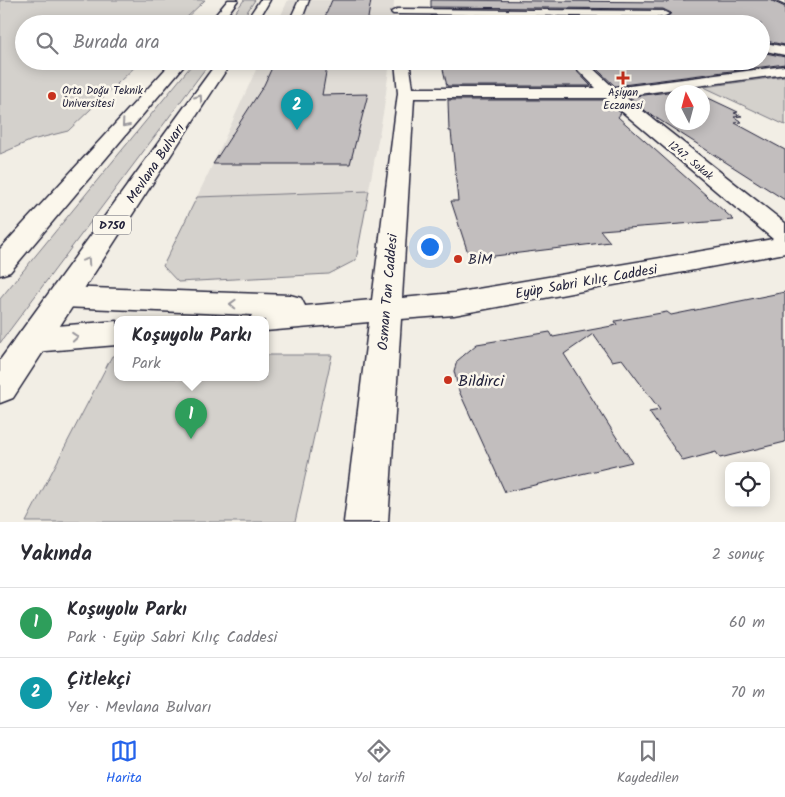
<!DOCTYPE html>
<html lang="tr">
<head>
<meta charset="utf-8">
<style>
	body { margin:0; font-family:Kalam,sans-serif; background:#f7f7f7; color:#2b2b33 }
	.controls { position:absolute; right:15px; bottom:15px; display:grid; overflow:hidden; border-radius:10px; box-shadow:0 2px 12px #0003 }
	.controls button { width:45px; height:45px; display:grid; place-items:center; padding:0; border:0; border-bottom:1px solid #e1e1e2; background:#fff; color:#2b2b33; font:25px sans-serif }
	.compass { position:absolute; left:665px; top:85px; width:45px; height:45px; border-radius:50%; background:#fff; box-shadow:0 2px 12px #0003; rotate:354deg }
	.you { position:absolute; left:429px; top:246px; width:18px; height:18px; margin:-12px; border:4px solid #fff; border-radius:50%; background:#1a73e8; box-shadow:0 0 0 8px #1a73e833 }
	.badge { display:grid; place-items:center; width:32px; height:32px; border-radius:50%; background:#2563eb; color:#fff; font-size:16px; font-weight:700 }
	.pin { position:absolute; translate:-50% -41px; filter:drop-shadow(0 1px 2px #0008) }
	.pin::after { content:''; position:absolute; top:26px; width:18px; height:15px; background:inherit; clip-path:polygon(0 0,100% 0,50% 100%) }
	.popup { position:absolute; left:114px; top:316px; width:155px; height:65px; box-sizing:border-box; display:grid; place-content:center; border-radius:10px; background:#fff; filter:drop-shadow(0 1px 4px #0005); font-size:16px; white-space:nowrap; color:#7c7c81 }
	.popup b { font-size:19px; color:#2b2b33 }
	.popup::after { content:''; position:absolute; left:50%; top:100%; margin-left:-10px; border:10px solid transparent; border-top-color:#fff }
	.list { margin:0; padding:0; list-style:none }
	h2 { display:flex; justify-content:space-between; align-items:center; height:65px; margin:0; padding:0 20px; font-size:21px }
	h2 small { font-size:16px; font-weight:400; color:#7c7c81 }
	.list li { display:grid; grid-template-columns:32px 1fr auto; gap:15px; align-items:center; box-sizing:border-box; height:70px; padding:0 20px; border-top:1px solid #e1e1e2 }
	.list b { display:block; font-size:19px; white-space:nowrap }
	.list p { margin:0; font-size:16px; white-space:nowrap; color:#7c7c81 }
	.list em { font-size:16px; font-style:normal; color:#7c7c81 }
	.icon { flex:none; width:28px; height:28px; fill:none; stroke:currentColor; stroke-width:2; stroke-linecap:round; stroke-linejoin:round }
	.map { position:relative; flex:none; width:785px; height:522px; overflow:hidden }
	.search { position:absolute; background:#fff; box-shadow:0 2px 12px #0003; left:15px; right:15px; top:15px; height:55px; display:flex; align-items:center; gap:12px; box-sizing:border-box; padding:0 18px; border-radius:28px; color:#7c7c81; font-size:19px }
	.sheet { height:205px; background:#fff }
	nav { display:flex; justify-content:space-around; align-items:center; box-sizing:border-box; height:70px; border-top:1px solid #e1e1e2; background:#fff; font-size:14px; color:#7c7c81 }
	nav a { display:grid; justify-items:center; gap:2px }
	nav .on { color:#2563eb }
	.map>svg:first-child { display:block }
	.built { fill:#e0dcd6 }
	.green { fill:#d4d1cc; stroke:#7b7a84 }
	.building { fill:#c2bebe; stroke:#22223b }
	.lines { fill:none; stroke-linecap:round; stroke-linejoin:round }
	.minor-casing { stroke:#22223b; stroke-width:3 }
	.highway-casing { stroke:#22223b; stroke-width:3 }
	.minor { fill:#fbf7ec; fill-rule:evenodd }
	.highway { fill:#fbf7ec; fill-rule:evenodd }
	.oneway { stroke:#99979c }
	.poi-dot { fill:#c8321e; stroke:#fbf7ec; stroke-width:2 }
	.labels { text-anchor:middle; stroke-width:5; stroke-linejoin:round; paint-order:stroke }
	.far-poi-label { font-size:11px; fill:#22223b; stroke:#fbf7ec; text-anchor:start }
	.far-street-label { font-size:11px; fill:#22223b; stroke:#fbf7ec }
	.shield { fill:#fbf7ec; stroke:#636270; stroke-width:1 }
	.shield-label { font-size:12px; font-weight:bold; fill:#22223b }
	.street-label { font-size:14px; fill:#22223b; stroke:#fbf7ec }
	.poi-label { font-size:14px; fill:#22223b; stroke:#fbf7ec; text-anchor:start }
	.near-poi-label { font-size:16px; fill:#22223b; stroke:#fbf7ec; text-anchor:start }
</style>
</head>
<body>
<div class="map">
<svg width="785" height="522" viewBox="0 0 785 522">
	<rect width="100%" height="100%" fill="#f2eee5"/>
	<filter id="ink" filterUnits="userSpaceOnUse"><feTurbulence type="fractalNoise" baseFrequency=".02" numOctaves="2"/><feDisplacementMap in="SourceGraphic" scale="10" xChannelSelector="R" yChannelSelector="G"/><feConvolveMatrix kernelMatrix="1 2 1 2 8 2 1 2 1" color-interpolation-filters="sRGB"/></filter>
	<g filter="url(#ink)">
		<path class="built" d="M288,0h106l-1,24h-116z
			M260,61h130l-6,47 -28,152 -27,14 -151,8 -15,-16 50,-102z"/>
		<path class="green" d="M0,0h205l-25,24h-156v37h117l-73,70 -36,9 -32,14z
			M244,0h11l-16,24h-13z
			M195,61h16l-211,282v-44z
			M785,76v49l-81,-38z
			M369,191l-13,69 -27,14 -151,8 -15,-16 34,-69z
			M265,355h67l-37,167h-269l86,-166h5v22h148z"/>
		<path class="building" d="M332,0h39l-4,24h-45z
			M431,0l238,2 -3,-2h104l15,7v38l-24,-5v-16h-328l-2,-8 232,3 8,-6 -8,-4 -232,-2z
			M761,52l24,5v7l-170,22 -27,-25h173z
			M275,61h53l-6,34 46,-1 -18,70h-137l51,-79z
			M441,61h126l24,25h-144z
			M691,89l7,3h-26v30h30v-27l36,17 -4,1 8,3 -8,1 8,5 -7,1 50,27v50l-138,-88 -18,-15z
			M448,100h157l16,13 -3,4 116,103 -134,10 10,12 -140,17 -19,-58h7l-7,-70h-2z
			M785,292v150l-65,16 -4,-6 -33,9 -34,-49 11,-2 -38,-51 -10,2 -19,-27 -29,20 68,108 -127,30 -46,-101 -5,-20 3,-10 20,-17 73,-12 3,5 64,-12 -2,-4 52,-9 4,3z"/>
		<g class="lines">
			<g class="minor-casing">
				<path id="minor" d="M299,0h10l-9,24h-12z
					M774,0h11v5z
					M397,9l266,2 6,3 -6,3 -270,-3 -2,-2z
					M761,42l24,5v8l-24,-5z
					M395,61h14l4,27h183l-27,-27h16l29,27 171,-22v8l-161,22 161,127v30l-331,62 -53,4 -13,203h-44l25,-200 -104,9v-11h-16l3,-5 -189,-8 -11,-3 -4,-7 4,-7 11,-3 227,8 11,3 4,8 67,-6 26,-207zM414,98h192l167,141 -319,54 -52,5z
					M117,321v24l-84,7 -12,-3 -4,-9 4,-9 12,-3z"/>
			</g>
			<g class="highway-casing">
				<path id="highway" d="M228,0h10l-18,24h-12z
					M260,0h10l-14,24h-12z
					M173,61h15l-178,211 -10,3v-26z
					M218,61h14l-219,337 -13,5v-43z"/>
			</g>
			<use href="#minor" class="minor"/>
			<use href="#highway" class="highway"/>
		</g>
		<defs><path id="oneway-chevron" d="M-2-3.5L2.5 0L-2 3.5" fill="none" stroke-width="1.6" stroke-linecap="round" stroke-linejoin="round" transform="scale(1.25)"/></defs>
		<g class="oneway">
			<use href="#oneway-chevron" transform="translate(199 98) rotate(-55)"/>
			<use href="#oneway-chevron" transform="translate(125 124) rotate(131)"/>
			<use href="#oneway-chevron" transform="translate(87 261) rotate(-56)"/>
			<use href="#oneway-chevron" transform="translate(233 304) rotate(-178)"/>
			<use href="#oneway-chevron" transform="translate(75 337) rotate(-5)"/>
		</g>
	</g>
	<g class="poi-dot">
		<path d="M620.5 70.5h5v5h5v5h-5v5h-5v-5h-5v-5h5z"/>
		<circle cx="52" cy="96" r="5"/>
		<circle cx="458" cy="259" r="5"/>
		<circle cx="448" cy="380" r="5"/>
	</g>
	<g class="labels">
		<g class="far-poi-label">
			<text x="62" y="94">Orta Doğu Teknik<tspan x="62" dy="13">Üniversitesi</tspan></text>
			<text x="623" y="96" text-anchor="middle">Aşiyan<tspan x="623" dy="13">Eczanesi</tspan></text>
		</g>
		<g class="far-street-label">
			<text transform="translate(691 160) rotate(39)" y="4">1247. Sokak</text>
		</g>
		<rect class="shield" x="93" y="215.5" width="38" height="19" rx="4"/>
		<g class="shield-label">
			<text x="112" y="229">D750</text>
		</g>
		<g class="street-label">
			<text transform="translate(155 163) rotate(-56)" y="5">Mevlana Bulvarı</text>
			<text transform="translate(586 281) rotate(-10)" y="5">Eyüp Sabri Kılıç Caddesi</text>
			<text transform="translate(387 292) rotate(-85)" y="5">Osman Tan Caddesi</text>
		</g>
		<g class="poi-label">
			<text x="468" y="264">BİM</text>
		</g>
		<g class="near-poi-label">
			<text x="458" y="386">Bildirci</text>
		</g>
	</g>
</svg>
<div class="controls">
<button><svg class="icon" aria-label="locate" viewBox="0 0 24 24"><circle cx="12" cy="12" r="6"/><path d="M12 2v4M12 18v4M2 12h4M18 12h4"/></svg></button>
</div>
<svg class="compass" viewBox="-18 -18 36 36"><path d="M0-13l5 13h-10z" fill="#e53935"/><path d="M0 13l5-13h-10z" fill="#7c7c81"/></svg>
<div class="you"></div>
<div class="pin badge" style="left:191px;top:439px;background:#2e9e5b">1</div>
<div class="popup"><b>Koşuyolu Parkı</b>Park</div>
<div class="pin badge" style="left:297px;top:130px;background:#0f9aa8">2</div>
<div class="search"><svg class="icon" aria-label="search" viewBox="0 0 24 24"><circle cx="10" cy="10" r="6"/><path d="M15 15l6 6"/></svg>Burada ara</div>
</div>
<section class="sheet">
<h2>Yakında<small>2 sonuç</small></h2>
<ul class="list">
<li><span class="badge" style="background:#2e9e5b">1</span><div><b>Koşuyolu Parkı</b><p>Park · Eyüp Sabri Kılıç Caddesi</p></div><em>60 m</em></li>
<li><span class="badge" style="background:#0f9aa8">2</span><div><b>Çitlekçi</b><p>Yer · Mevlana Bulvarı</p></div><em>70 m</em></li>
</ul>
</section>
<nav>
<a class="on"><svg class="icon" aria-label="map" viewBox="0 0 24 24"><path d="M3 6l6-2 6 2 6-2v14l-6 2-6-2-6 2zM9 4v14M15 6v14"/></svg>Harita</a>
<a><svg class="icon" aria-label="directions" viewBox="0 0 24 24"><path d="M12 3l9 9-9 9-9-9zM9 14v-3h6M13 9l2 2-2 2"/></svg>Yol tarifi</a>
<a><svg class="icon" aria-label="saved" viewBox="0 0 24 24"><path d="M7 4h10v16l-5-4-5 4z"/></svg>Kaydedilen</a>
</nav>
</body>
</html>
